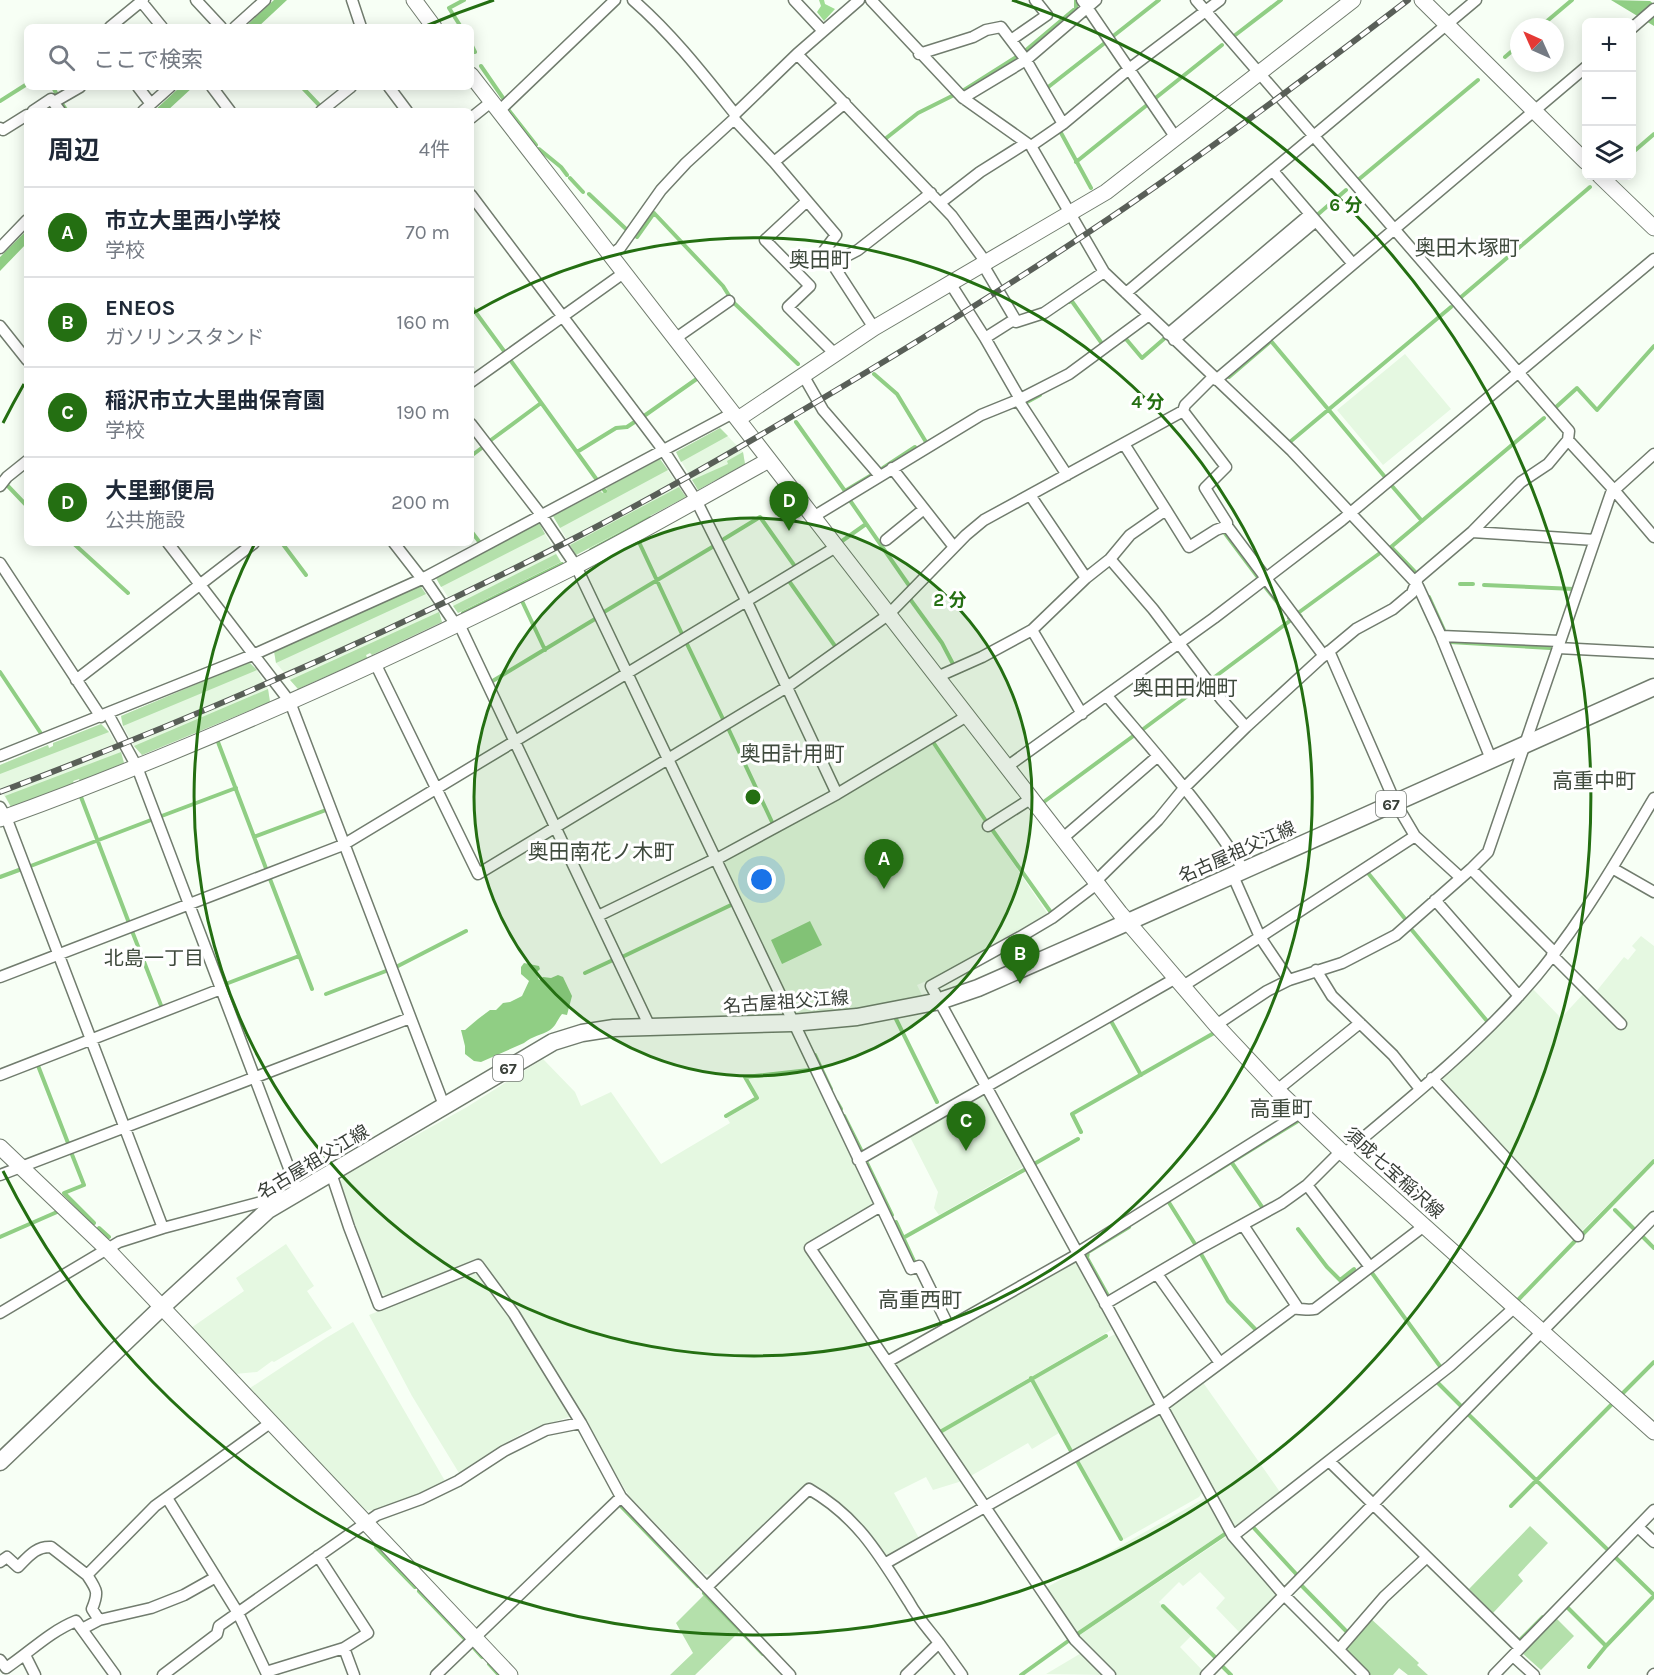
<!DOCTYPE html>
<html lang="ja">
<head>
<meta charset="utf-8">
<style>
	body { margin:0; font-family:Karla,"Noto Sans JP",sans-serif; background:#f2f2f3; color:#1f2937 }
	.controls { position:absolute; right:18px; top:18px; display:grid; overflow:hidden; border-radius:9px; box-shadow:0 3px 15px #0003 }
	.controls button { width:54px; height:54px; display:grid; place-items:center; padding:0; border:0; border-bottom:2px solid #e0e1e3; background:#fff; color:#1f2937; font:30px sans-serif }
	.compass { position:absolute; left:1510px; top:18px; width:54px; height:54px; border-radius:50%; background:#fff; box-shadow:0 3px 15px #0003; rotate:315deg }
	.you { position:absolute; left:762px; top:880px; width:21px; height:21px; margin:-15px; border:4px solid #fff; border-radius:50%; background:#1a73e8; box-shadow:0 0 0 9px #1a73e833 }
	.badge { display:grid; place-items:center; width:39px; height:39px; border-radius:50%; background:#246f12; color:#fff; font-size:20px; font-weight:700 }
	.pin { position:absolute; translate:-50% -50px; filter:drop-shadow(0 2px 3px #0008) }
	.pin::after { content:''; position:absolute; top:32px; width:21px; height:18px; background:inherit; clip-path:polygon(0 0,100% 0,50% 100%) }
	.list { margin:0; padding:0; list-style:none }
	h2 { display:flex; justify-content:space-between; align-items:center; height:78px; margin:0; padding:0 24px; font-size:26px }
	h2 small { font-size:20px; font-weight:400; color:#747a83 }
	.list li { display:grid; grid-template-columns:39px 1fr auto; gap:18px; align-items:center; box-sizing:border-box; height:90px; padding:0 24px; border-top:2px solid #e0e1e3 }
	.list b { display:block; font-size:22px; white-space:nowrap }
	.list p { margin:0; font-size:20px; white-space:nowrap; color:#747a83 }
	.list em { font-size:20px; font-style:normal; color:#747a83 }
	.icon { flex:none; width:33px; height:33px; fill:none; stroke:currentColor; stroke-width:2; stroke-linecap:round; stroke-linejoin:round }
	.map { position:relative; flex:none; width:1654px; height:1675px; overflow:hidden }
	.search { position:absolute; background:#fff; box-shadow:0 3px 15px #0003; left:24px; top:24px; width:450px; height:66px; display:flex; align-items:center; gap:15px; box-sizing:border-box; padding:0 21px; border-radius:9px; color:#747a83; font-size:22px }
	.panel { position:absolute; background:#fff; box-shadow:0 3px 15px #0003; left:24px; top:108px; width:450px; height:438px; border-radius:9px }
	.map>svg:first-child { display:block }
	.built { fill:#e5f8e1 }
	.green { fill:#b4e0ab }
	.forest { fill:#9fdd93 }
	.water { fill:#90ce84 }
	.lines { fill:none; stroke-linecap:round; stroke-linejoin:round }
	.stream { stroke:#90ce84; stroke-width:4 }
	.street-casing { stroke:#717c6e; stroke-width:13 }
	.secondary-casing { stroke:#717c6e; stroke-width:17 }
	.primary-casing { stroke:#717c6e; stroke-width:19 }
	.street { stroke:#fff; stroke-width:10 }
	.secondary { stroke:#fff; stroke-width:15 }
	.primary { stroke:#fff; stroke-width:16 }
	.rail-casing { stroke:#595f58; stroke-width:6 }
	.rail { stroke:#fff; stroke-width:4; stroke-dasharray:11; stroke-linecap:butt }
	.ring { fill:none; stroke:#246f12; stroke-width:3 }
	.labels { text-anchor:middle; stroke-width:6; stroke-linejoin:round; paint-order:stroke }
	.shield { fill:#fff; stroke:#747974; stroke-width:1.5 }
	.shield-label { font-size:16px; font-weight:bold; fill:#393f38 }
	.street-label { font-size:18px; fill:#393f38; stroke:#fff }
	.neighbourhood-label { font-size:20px; fill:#3f4a3d; stroke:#fff }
	.quarter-label { font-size:21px; fill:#3f4a3d; stroke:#fff }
	.centre { fill:#246f12; stroke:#fff; stroke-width:3 }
	.ring-label { font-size:18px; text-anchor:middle; font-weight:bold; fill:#246f12; stroke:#fff; stroke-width:6; stroke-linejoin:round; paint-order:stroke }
</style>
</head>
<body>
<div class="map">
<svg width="1654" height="1675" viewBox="0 0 1654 1675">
	<rect width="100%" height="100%" fill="#f7fff5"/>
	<path class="built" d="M1405,354l46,55 -68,56 -46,-55z
		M720,428l23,24 2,12 -47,26 -22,-38z
		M660,459l26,38 -110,58 -23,-39 48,-25 1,2 5,-3 -1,-2z
		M539,523l22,39 -103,51 -22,-35z
		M419,584l20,28 3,10 -70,33 -2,-2 -4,2 1,3 -69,31 -22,-26 -2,-12z
		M249,662l8,8 11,19 2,13 -128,53 -8,-9 -11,-20 -2,-10z
		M101,724l8,8 12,20 3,11 -44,18 -1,-2 -6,2 1,2 -63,24 -11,-18v-24l48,-20 1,3 4,-2v-3z
		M932,744l117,172 -116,65 -2,-2 -14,6 5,10 -67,14 -58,7 -73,-154z
		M1641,936l13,10v212l-73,74 -142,-155 93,-89 29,30 24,-26 6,6 33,-41 4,3 8,-10 -4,-4z
		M543,1059l32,33 6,14 30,-14 50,72 69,-41 -3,-5 32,-19 -10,-20 61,-7 66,134 -71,41 157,234 -29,9 -7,-13 -32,16 26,47 -31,17h-3l-24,-31 -15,-16 -38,-29 -97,94 -8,-1 -75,-78 -96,-160 -53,-77 -91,38 -9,-4 -40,-110 3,-7 124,-69z
		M983,1093l40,74 -84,48 -5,-7 4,-16 -29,-57z
		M286,1244l28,42 -7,5 25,37 -58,34 -2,-1 -15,11 -22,2 -44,-46 53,-37 -8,-13z
		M1074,1259l39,70 -175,102 -46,-69z
		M477,1271l28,40 67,105 -45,15 -27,15 -41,27 -47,-77 -43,-81z
		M353,1322l92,159 -21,11 -50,18 -14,1 -113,-121 79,-52z
		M1115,1334l40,73 -81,46 -41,-74z
		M1030,1381l29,52 -27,16 -4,-6 -59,34 -29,-43z
		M1202,1381l78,111 -46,38 -67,-121z
		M1158,1411l44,82 -3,4 -76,43 -46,-83z
		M1205,1498l19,34 -149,102 -31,-45z
		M1227,1536l51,60 -37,38 -25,-26 9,-10 -25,-26 -17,14 -4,-4 -20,20 32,34 -11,11 24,25 -3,3h-88l-36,-38z
		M1083,1652l23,23 -60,-1z"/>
	<path class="green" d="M720,428l8,8 -47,26 -5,-10z
		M743,452l2,12 -47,26 -6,-10 36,-16 -1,-3z
		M660,459l8,11 -108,58 -7,-12 48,-25 1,2 5,-3 -1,-2z
		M679,487l7,10 -110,58 -6,-10z
		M539,523l6,11 -104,53 -5,-9z
		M556,554l5,8 -103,51 -5,-7z
		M419,584l7,10 -150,69 -2,-12z
		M439,612l3,10 -70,33 -2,-2 -4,2 1,3 -69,31 -8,-9z
		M249,662l8,8 -134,56 -2,-10z
		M268,689l2,13 -128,53 -8,-9z
		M101,724l8,8 -109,42v-9l48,-20 1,3 4,-2v-3z
		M121,752l3,11 -44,18 -1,-2 -6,2 1,2 -63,24 -6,-11z
		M1530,1526l18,17 -30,32 5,6 -30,32 -24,-24z
		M704,1595l35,37 -44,43h-25l23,-22 -17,-30z
		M1369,1617l50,46 -2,2 11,10h-20l-9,-7 -6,7h-23l-26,-27z
		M1555,1617l19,19 -33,34 -19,-17z"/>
	<path class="forest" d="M819,0h5l1,4 10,5 -11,12 -7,-9 4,-6z"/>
	<path class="water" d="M274,0h13l-29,27h-13z
		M1611,0l39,1 4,3v22z
		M180,87h13l-26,24h-13z
		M27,230v13l-27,28v-14z
		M810,921l12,24 -40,19 -11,-24z
		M524,963l15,3 1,3 -4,4 3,7 4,-3 8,1 7,-3 5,2 9,19 -5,19 -5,-1c-5,6 -6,12 -12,16 -8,5 -18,6 -26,13l-43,19 -7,-1 -9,-7v-8l-4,-16h4l13,-11 12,-9h6l7,-7 7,-1 12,-6 7,-15 -8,-7v-7z"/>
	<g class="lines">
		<path class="stream" d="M461,27l-12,-19 15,-8
			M1540,27l32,-27
			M1234,36l47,-36
			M1112,37l47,-37
			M471,44l4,8
			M1025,51l51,-43v-8
			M1505,57l14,-12
			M481,66l22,32
			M53,87l5,10
			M302,87l18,19
			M1047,88l59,-46
			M961,92l57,-36
			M1153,100l69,-55
			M0,101l27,-17
			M61,102l6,9
			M507,108l29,37
			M1060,131l31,57
			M885,139l33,-26 36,-18
			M539,149l22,18 6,8
			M1632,153l22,-19
			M1076,162l71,-57
			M570,178l13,14
			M1358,180l120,-100
			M589,194l38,36
			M1316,216l30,-26
			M637,237l17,-24 69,73 10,16 65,62
			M1460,298l130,-111
			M1069,302l2,-2 32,45
			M471,306l33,45
			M1120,340l6,-1 16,19 23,-20
			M511,361l86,119
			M874,374l23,20 29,48
			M1229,377l42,-36 114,136
			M1027,402l13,-7
			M1555,408l22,-20 20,22 57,-64
			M644,416l54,-38
			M796,422l49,69 25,-15
			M491,440l50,-37
			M1291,441l160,-134
			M577,452l39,-24 11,-1 9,-6
			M471,456l12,-9
			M883,468l32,-21
			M6,484l21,22
			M1392,486l30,35
			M604,490l1,1
			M849,499l59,85
			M471,531l10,13
			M1224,532l33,44
			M724,539l36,-22 34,48
			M638,540l44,94
			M842,541l24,-17
			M73,543l55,50
			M282,543l24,32
			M591,550l59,-32
			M1415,572l-24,-25 153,-129
			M789,581l46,65
			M1460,584h13
			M1484,585l90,4
			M1266,588l15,19
			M1429,597l15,33
			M910,599l32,44 11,21
			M522,601l23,49
			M604,612l110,-66
			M463,613l99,-49
			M1301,617l-3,-4 82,-60
			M1450,642l100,6
			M687,644l36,75
			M0,672l42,63
			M1212,679l79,-59 -2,-2
			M491,682l104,-63
			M728,728l44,94
			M1142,730l63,-47
			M218,742l49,129
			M933,742l53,79
			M81,797l48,126
			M1045,801l91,-67
			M159,817l77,-29
			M993,827l-2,1 59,83
			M254,837l72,-27
			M28,867l123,-47
			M1368,873l38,47
			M0,877l19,-7
			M270,879l42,110
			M1411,929l76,92
			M132,931l30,77
			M622,957l109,-52
			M396,967l70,-36
			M585,973l28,-13
			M223,985l76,-29
			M326,994l60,-23
			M896,1019l41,83
			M1111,1021l30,54
			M815,1055l16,34
			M37,1063l31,80
			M837,1102l4,7
			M726,1116l31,-18 -12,-21 64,-7
			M844,1116l19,38
			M1081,1132l-9,-18 142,-81
			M71,1152l13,33 -20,8 30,30
			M866,1161l26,54
			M1232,1163l30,44
			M1034,1164l44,-25
			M1207,1177l91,-56
			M1168,1201l27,43
			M1615,1210l21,21
			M896,1222l18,39
			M99,1228l10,9
			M1298,1229l29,38 13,13 14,-11
			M1582,1235l72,-74
			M1642,1236l12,12
			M0,1237l57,-25
			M903,1238l121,-68
			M1201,1254l27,47 28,29
			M1372,1273l70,96
			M1107,1294l-20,-36 1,-6 41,-25
			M1518,1300l58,-60
			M1031,1378l41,75
			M1436,1381l26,26 3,-3
			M1623,1393l31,-31
			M1468,1414l141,137
			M940,1432l166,-96
			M1076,1459l45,80
			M620,1505l78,81
			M1511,1506l101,-102
			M1253,1527l45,49
			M376,1547l39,40
			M1615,1557l39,38
			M1301,1585l47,48
			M419,1591l47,49
			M704,1593l59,61
			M1163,1606l53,52
			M1567,1607l39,39
			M1076,1635l149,-101
			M1516,1638l3,3 24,-24
			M473,1647l9,10
			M489,1664l10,11
			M1221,1665l10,10
			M1589,1667l17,-21 48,-50
			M1021,1675l50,-36"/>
		<g class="street-casing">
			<path id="street" d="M140,0l22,27
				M196,0l25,27
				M352,0l9,27
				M633,0c39,34 70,74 102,114
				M794,0l29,31
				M871,0l92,98 63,-38 70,-60
				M1082,0l94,138
				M110,27l33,-27
				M235,27l30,-27
				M1632,28l22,-19
				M1011,40l36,-25 -12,-15
				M797,54l155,162 33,45
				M919,54l54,-17 13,-7 15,-3 25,33 37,64
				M138,87l13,17
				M212,87l18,24
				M389,87l18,24
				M963,98l68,48 32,-22 66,-55 91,-69
				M54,102l26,-15
				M33,111l18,-12 9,12
				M143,111l27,-24
				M321,111l30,-24
				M499,111l116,-111
				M471,118l20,-16
				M734,119l40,43 62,73 -12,16 50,77
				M0,128l3,2 24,-15
				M1031,146l73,126 188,179 125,133 24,52 50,123
				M774,162l71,-59
				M1273,171l80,93
				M471,195l193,256 32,49 51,102 90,192
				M807,201l-42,39 45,46 -22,21 47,47
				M940,203l40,-31 46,-29
				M0,248l27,-28
				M611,255l9,-7 41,-58 25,-27 48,-44 1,-5 62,-60 62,-54
				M833,263l25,-13 73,-57
				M982,263l33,56
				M950,283l35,55 35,61
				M1126,293l350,-293
				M0,326l27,34
				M1168,334l142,-120
				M676,338l53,-37
				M985,338l30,-19 1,3 28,-9 60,-41
				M1174,340l142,-119
				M803,375l20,35 57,66
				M1216,380l370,-313
				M471,382l154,-110
				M1018,400l49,75
				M1183,411l43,56 -21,21 22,35v3
				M471,424l71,92 34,50 305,640 -71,42 265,392 35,35
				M1568,440l46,50 40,47
				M892,468l62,79
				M0,486l7,-9 20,-16
				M1166,510l23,37 27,-17 11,-4 97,130
				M813,517l168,-102 37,-15 51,-26 80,-59
				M1472,532l123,8
				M886,540l38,-31
				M168,543l122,159 155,406
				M394,543l28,36
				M1110,559l20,-24 36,-25 -42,-66
				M0,563l101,154
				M424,578l32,47
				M1086,578l24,-19 43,50 69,91 24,27
				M459,624l191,403
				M1032,630l50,84
				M1441,636l119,5
				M1558,648l96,5
				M1329,651l66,151 20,34 46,42
				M375,663l103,211 309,-187 101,-72 78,-80 18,-15 199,-109 2,-6 28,-28
				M937,677l45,-20 50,-27 54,-52 -56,-83
				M76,680l178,-137
				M1107,696c48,57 97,111 137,174
				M108,714l29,53 161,425
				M0,756l255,-102 167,-75 311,-166
				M1008,766l206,-148 128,-98 312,-261
				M0,807l6,10 157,411
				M988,826l44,-28
				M1063,838l95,-82
				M715,860l122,-66 130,-78
				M1612,868l42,24
				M1471,869l83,83
				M1096,881l62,-61 27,-33 61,-60 74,-68 36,-30 37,-20 19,-16 6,-15 54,-46 49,-50 27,-18 20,-24 1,-9 -373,-431
				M1098,883l-46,35 -32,19 -89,49 302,550 51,59 80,80
				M1435,900l84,96
				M598,916l117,-57
				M1552,955l69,69
				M1316,970l16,26 61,59 27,34
				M0,977l343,-132 493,-298
				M1289,980l-29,-43 155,-101
				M1183,986l77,-49 -27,-61
				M1216,1025l51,-34 22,-11 53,-17 54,-28 75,-66 17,-17 123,-359 43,-39
				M0,1075l221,-86
				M1432,1078l146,158
				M1277,1090l83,-67
				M1344,1154c59,-50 121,-99 173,-156 55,-59 96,-131 137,-200
				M858,1160l318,-182
				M331,1173l18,54 30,78 99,-40 36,49 67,109
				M0,1175l410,-157
				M1307,1185l63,82
				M881,1206l30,63 8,-3 30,61
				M1243,1225l55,83
				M1077,1253l223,-140
				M1157,1274l63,89
				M1105,1304l95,-56 82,-45 25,-18 34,-34
				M0,1313l119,-71 44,-14 117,-31
				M887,1362l191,-108
				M1329,1461l191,187
				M167,1498l71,115 28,59 78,-24 24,-15 -50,-77
				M1638,1527l16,15
				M1233,1536l217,-170 65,-59
				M0,1562l7,-5 11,10c10,-10 18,-21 33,-20l36,28
				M886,1563l275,-156 132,-98c8,-1 14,2 22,0l109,-83
				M708,1586l101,-97c49,28 71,67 100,113 8,15 20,28 30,41l-33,32
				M99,1620l52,-12 33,-13 32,-18
				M82,1629l17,-9 -7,-11c7,-17 5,-19 -5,-34l68,-69 115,-83
				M939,1643l23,32
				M344,1648l10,27
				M1339,1649l45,-52 43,-40
				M25,1655l10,20
				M1513,1656l21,19
				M0,1660l6,8c24,-16 43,-36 70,-47l39,54
				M163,1675l54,-41 2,-8 158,-111 44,-16 37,-18 46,-30 42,-21 35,-7 40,74 169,178
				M436,1675l185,-178
				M1206,1675l448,-458
				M1494,1675l160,-165
				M1653,1675l1,-1"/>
		</g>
		<g class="secondary-casing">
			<path id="secondary" d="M414,0l20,27
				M1422,0l164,162
				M471,75l649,838 96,112 61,65 67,64 310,278
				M1600,176l54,52
				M738,419l136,-91 232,-136 247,-192
				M0,819c197,-71 387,-158 574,-252 66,-34 130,-71 195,-107
				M0,1147l106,101 404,427"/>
		</g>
		<g class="primary-casing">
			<path id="primary" d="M0,1462l161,-154 107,-98 285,-168 29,-9 32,-5 178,-5 65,-6 83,-16 38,-13 150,-66 526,-235"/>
		</g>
		<use href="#street" class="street"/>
		<use href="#secondary" class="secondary"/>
		<use href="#primary" class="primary"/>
		<g class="rail-casing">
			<path id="rail" d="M0,792c193,-73 382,-156 567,-250 82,-42 162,-88 241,-135 108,-64 214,-129 318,-200 96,-66 189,-136 282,-207"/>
		</g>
		<use href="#rail" class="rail"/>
	</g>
	<circle cx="753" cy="797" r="279" fill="#246f12" fill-opacity=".12"/>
	<g class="ring">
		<circle cx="753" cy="797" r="279"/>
		<path d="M473 313A559 559 0 1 1 255 543"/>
		<path d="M3 423A838 838 0 0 1 24 384M426 26A838 838 0 0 1 494 0M1012 0A838 838 0 1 1 3 1171"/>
	</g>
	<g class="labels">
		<g class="shield">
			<rect x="1376" y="791" width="30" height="26" rx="4.5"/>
			<rect x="493" y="1055" width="30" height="26" rx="4.5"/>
		</g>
		<g class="shield-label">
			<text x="1391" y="810">67</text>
			<text x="508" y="1074">67</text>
		</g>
		<g class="street-label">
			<text transform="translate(1237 852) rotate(-24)" y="6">名古屋祖父江線</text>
			<text transform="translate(786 1002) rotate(-4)" y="6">名古屋祖父江線</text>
			<text transform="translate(313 1162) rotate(-31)" y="6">名古屋祖父江線</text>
			<text transform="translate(1394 1173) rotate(42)" y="6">須成七宝稲沢線</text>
		</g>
		<g class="neighbourhood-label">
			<text x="154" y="965">北島一丁目</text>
		</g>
		<g class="quarter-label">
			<text x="1467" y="255">奥田木塚町</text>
			<text x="820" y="267">奥田町</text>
			<text x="1185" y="695">奥田田畑町</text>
			<text x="792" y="761">奥田計用町</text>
			<text x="1594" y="788">高重中町</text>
			<text x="601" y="859">奥田南花ノ木町</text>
			<text x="1281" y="1116">高重町</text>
			<text x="920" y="1307">高重西町</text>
		</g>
	</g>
	<circle cx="753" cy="797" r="9" class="centre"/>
	<g class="ring-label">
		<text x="1346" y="211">6 分</text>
		<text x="1148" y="408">4 分</text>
		<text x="950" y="606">2 分</text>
	</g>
</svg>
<div class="controls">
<button>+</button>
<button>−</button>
<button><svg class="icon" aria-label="layers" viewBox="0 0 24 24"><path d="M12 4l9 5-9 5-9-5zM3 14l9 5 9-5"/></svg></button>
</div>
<svg class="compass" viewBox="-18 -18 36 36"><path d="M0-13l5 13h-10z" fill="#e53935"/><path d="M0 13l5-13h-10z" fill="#747a83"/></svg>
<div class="you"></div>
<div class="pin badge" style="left:884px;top:889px">A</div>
<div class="pin badge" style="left:1020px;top:984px">B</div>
<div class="pin badge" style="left:966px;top:1151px">C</div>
<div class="pin badge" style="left:789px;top:531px">D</div>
<div class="search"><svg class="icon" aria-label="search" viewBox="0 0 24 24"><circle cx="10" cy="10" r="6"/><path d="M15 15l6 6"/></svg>ここで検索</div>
<section class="panel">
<h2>周辺<small>4件</small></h2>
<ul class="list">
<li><span class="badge">A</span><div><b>市立大里西小学校</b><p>学校</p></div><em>70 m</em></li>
<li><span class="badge">B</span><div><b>ENEOS</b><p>ガソリンスタンド</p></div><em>160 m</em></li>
<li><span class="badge">C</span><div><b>稲沢市立大里曲保育園</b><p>学校</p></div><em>190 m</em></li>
<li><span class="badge">D</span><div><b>大里郵便局</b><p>公共施設</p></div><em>200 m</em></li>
</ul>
</section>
</div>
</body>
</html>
